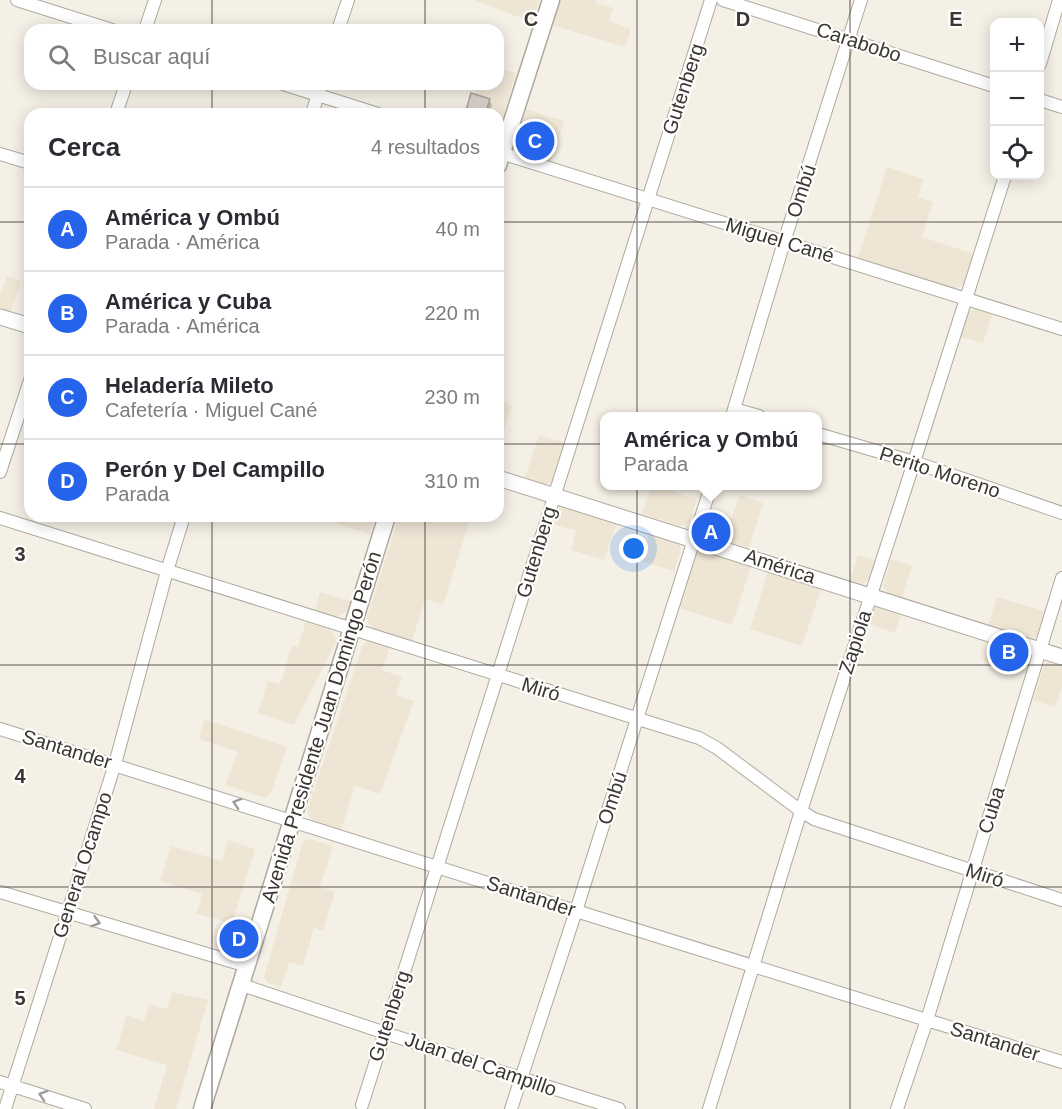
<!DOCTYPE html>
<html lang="es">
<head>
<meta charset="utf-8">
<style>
	body { margin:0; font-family:Arial,sans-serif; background:#f7f7f7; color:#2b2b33 }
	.controls { position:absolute; right:18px; top:18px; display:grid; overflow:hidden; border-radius:12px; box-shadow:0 3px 15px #0003 }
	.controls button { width:54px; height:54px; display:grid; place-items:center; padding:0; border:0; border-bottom:2px solid #e1e1e2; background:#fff; color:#2b2b33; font:30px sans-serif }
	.you { position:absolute; left:634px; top:549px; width:21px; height:21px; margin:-15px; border:4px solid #fff; border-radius:50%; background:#1a73e8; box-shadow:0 0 0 9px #1a73e833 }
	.badge { display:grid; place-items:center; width:39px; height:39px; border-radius:50%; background:#2563eb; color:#fff; font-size:20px; font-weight:700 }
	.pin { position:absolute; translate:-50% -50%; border:3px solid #fff; box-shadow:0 2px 6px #0006 }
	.popup { position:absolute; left:600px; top:412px; width:222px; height:78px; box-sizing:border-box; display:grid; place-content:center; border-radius:12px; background:#fff; filter:drop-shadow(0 2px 4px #0005); font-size:20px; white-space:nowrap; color:#7c7c81 }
	.popup b { font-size:22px; color:#2b2b33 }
	.popup::after { content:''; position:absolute; left:50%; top:100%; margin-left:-12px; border:12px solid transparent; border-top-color:#fff }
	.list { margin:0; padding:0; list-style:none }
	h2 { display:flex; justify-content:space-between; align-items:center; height:78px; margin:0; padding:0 24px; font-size:26px }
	h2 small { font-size:20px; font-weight:400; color:#7c7c81 }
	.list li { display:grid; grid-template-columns:39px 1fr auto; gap:18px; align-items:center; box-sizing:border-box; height:84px; padding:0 24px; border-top:2px solid #e1e1e2 }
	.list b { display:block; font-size:22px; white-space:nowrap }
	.list p { margin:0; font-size:20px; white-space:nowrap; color:#7c7c81 }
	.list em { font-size:20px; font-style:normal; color:#7c7c81 }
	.icon { flex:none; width:33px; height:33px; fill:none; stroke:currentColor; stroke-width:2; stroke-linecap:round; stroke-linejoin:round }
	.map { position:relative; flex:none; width:1062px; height:1109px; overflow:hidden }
	.search { position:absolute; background:#fff; box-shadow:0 3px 15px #0003; left:24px; top:24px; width:480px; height:66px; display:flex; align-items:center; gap:15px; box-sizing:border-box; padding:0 21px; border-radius:18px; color:#7c7c81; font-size:22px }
	.panel { position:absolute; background:#fff; box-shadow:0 3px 15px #0003; left:24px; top:108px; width:480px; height:414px; border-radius:18px }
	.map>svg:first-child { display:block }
	.built { fill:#eee5d5 }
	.shadow { fill:#0003 }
	.building { fill:#dbd3cb; stroke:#aaa29a; stroke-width:1.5 }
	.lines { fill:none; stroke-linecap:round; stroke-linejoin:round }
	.minor-casing { stroke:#ada99f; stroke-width:14 }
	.tertiary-casing { stroke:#ada99f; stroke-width:17 }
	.secondary-casing { stroke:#ada99f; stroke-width:19 }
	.minor { stroke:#fff; stroke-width:12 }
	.tertiary { stroke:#fff; stroke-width:15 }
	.secondary { stroke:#fff; stroke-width:16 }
	.oneway { stroke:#9c9b99 }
	.grid { fill:none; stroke:#393733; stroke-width:1.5; stroke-opacity:0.55 }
	.labels { text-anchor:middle; stroke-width:4.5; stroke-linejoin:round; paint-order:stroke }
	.street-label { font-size:20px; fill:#393733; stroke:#fffefc }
	.grid-label { font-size:20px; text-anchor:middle; font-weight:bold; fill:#393733; stroke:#fffefc; stroke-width:4.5; stroke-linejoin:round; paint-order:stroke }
</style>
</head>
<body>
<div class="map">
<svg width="1062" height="1109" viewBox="0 0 1062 1109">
	<rect width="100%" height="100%" fill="#f5f0e6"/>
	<path class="built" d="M474,0h65l-7,22z
		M559,0h37v3l17,5 -4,13 22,8 -6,18 -74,-22z
		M498,68l18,5 -18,58v-17h-29l7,-24 -19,-6h41z
		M526,109l38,12 -13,41 -29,-9 -4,-5 -1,-9z
		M887,167l36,12 -5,18 15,5 -11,35 52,17 -9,29 -6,4 -4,2 -97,-31z
		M7,276l14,5 -12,35 -9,-4v-17z
		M976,307l17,6 -10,30 -24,-7 7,-21z
		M498,400l14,5 -11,34 -3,-1z
		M539,435l27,8 -12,37 -9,5 -20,-7z
		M651,486h15l-1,3 32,11 -8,23 -9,3 -38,-12z
		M739,495l24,8 -14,45 -42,-13 -6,-10 6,-15 25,8z
		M562,506l55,15 -13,39 -33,-10 5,-19 -23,-7 6,-17z
		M314,516h62l-6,19z
		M399,516h72l-28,89 -18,-6 -13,42 -37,-11 -7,-8 -1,-4z
		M650,532l29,10 2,7 -7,22 -33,-10z
		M696,548l56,15 -20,62 -56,-18z
		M858,555l18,5 -6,18 -7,6 -13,-4z
		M891,559l21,7 -10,31 -14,-4 -5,-5z
		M769,569l53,17 -20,60 -52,-17z
		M320,592l31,9 -1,3 -5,8 -6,4h-6l-18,-6z
		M997,597l50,15 -6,22 -8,5 -45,-14z
		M875,603l27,8 -7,22 -29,-10 4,-14z
		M306,622l22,6 7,8 1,6 -42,83 -36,-12 10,-32 12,3 12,-38 6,1z
		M992,639l39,15 1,5 -4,16 -43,-14z
		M368,640l22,6 -8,24 20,7 -6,18 18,6 -34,93 -25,-8 -14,44 -29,-9 -5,-10 55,-164z
		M1050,659l12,4v23l-7,21 -22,-7 12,-37z
		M204,719l83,28 -16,46 -6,5 -40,-13 13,-33 -39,-13z
		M310,839l23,7 -13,41 15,5 -12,39 -9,-3 -11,38 -14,-4 -8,25 -14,-5 -3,-5 39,-136z
		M228,840l27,9 -23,74 -36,-9 6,-20 -42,-13 11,-35 51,15z
		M172,992l36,8 -32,109h-22l13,-44 -51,-15 11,-35 17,6 5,-17 18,5z"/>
	<path class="shadow" d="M489,100l3,5 -3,9h-22z"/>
	<path class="building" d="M471,93l19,6 -5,15h-20z"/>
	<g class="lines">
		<g class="minor-casing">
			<path id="minor" d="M17,0l95,30
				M723,0l271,86
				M145,30l10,-30
				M338,30l10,-30
				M1040,64l19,-64
				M283,84l95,30
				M1040,100l22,7
				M116,114l10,-30
				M312,114l9,-30
				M498,152l564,177
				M0,154l30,9
				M734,409l25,7
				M732,416l52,-174 77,-242
				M818,434l96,28 148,51
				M0,472l30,-92
				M0,518l699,220 18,10 84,63 13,8 248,81
				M0,729l576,182 486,151
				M0,892l247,74
				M242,985l278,93 99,31
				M0,1082l85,27
				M362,1105l349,-1105
				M5,1109l110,-345 52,-193 17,-55
				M511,1109l65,-198 135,-425
				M709,1109l92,-298 113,-349 91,-286
				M897,1109l30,-89 135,-442"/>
		</g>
		<g class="tertiary-casing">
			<path id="tertiary" d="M0,317l30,9
				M498,478l564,179"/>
		</g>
		<g class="secondary-casing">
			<path id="secondary" d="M498,165l53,-165
				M202,1109l185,-593"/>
		</g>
		<use href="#minor" class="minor"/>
		<use href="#tertiary" class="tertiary"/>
		<use href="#secondary" class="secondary"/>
	</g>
	<defs><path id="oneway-chevron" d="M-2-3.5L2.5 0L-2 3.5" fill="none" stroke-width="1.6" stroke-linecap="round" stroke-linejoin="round" transform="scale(1.5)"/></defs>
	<g class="oneway">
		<use href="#oneway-chevron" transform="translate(237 803) rotate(-162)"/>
		<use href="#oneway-chevron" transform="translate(96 922) rotate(16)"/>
		<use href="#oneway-chevron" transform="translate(43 1095) rotate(-162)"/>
	</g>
	<path class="grid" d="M212,0v30M425,0v30M637,0v1109M850,0v1109M212,84v30M425,84v30M0,222h30M498,222h564M0,444h30M498,444h564M212,516v593M425,516v593M0,665h1062M0,887h1062"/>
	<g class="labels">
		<g class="street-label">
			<text transform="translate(859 42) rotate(18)" y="7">Carabobo</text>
			<text transform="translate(683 89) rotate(-72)" y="7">Gutenberg</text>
			<text transform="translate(801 191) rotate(-72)" y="7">Ombú</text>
			<text transform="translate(780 240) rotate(17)" y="7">Miguel Cané</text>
			<text transform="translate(940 472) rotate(18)" y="7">Perito Moreno</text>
			<text transform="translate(536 552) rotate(-73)" y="7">Gutenberg</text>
			<text transform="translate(780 566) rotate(18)" y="7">América</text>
			<text transform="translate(855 642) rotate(-72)" y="7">Zapiola</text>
			<text transform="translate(541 689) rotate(17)" y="7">Miró</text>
			<text transform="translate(321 727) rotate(-73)" y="7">Avenida Presidente Juan Domingo Perón</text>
			<text transform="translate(67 749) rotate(17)" y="7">Santander</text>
			<text transform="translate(612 798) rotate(-72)" y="7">Ombú</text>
			<text transform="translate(991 810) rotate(-73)" y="7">Cuba</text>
			<text transform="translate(82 865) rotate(-72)" y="7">General Ocampo</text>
			<text transform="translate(985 875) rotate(18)" y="7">Miró</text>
			<text transform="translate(531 896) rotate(18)" y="7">Santander</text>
			<text transform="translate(389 1016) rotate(-72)" y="7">Gutenberg</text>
			<text transform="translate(995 1041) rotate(17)" y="7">Santander</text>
			<text transform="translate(481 1064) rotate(19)" y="7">Juan del Campillo</text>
		</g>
	</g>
	<g class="grid-label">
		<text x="531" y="26">C</text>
		<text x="743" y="26">D</text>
		<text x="956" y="26">E</text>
		<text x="20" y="561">3</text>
		<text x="20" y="783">4</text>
		<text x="20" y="1005">5</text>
	</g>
</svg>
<div class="controls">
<button>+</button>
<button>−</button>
<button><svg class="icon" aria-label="locate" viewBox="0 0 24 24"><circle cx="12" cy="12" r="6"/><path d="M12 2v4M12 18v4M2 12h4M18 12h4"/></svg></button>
</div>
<div class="you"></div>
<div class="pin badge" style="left:711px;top:532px">A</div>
<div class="popup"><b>América y Ombú</b>Parada</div>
<div class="pin badge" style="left:1009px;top:652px">B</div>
<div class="pin badge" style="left:535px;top:141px">C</div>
<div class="pin badge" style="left:239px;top:939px">D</div>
<div class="search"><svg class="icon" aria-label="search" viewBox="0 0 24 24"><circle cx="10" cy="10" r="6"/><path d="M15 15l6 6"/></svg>Buscar aquí</div>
<section class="panel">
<h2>Cerca<small>4 resultados</small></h2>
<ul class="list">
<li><span class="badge">A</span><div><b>América y Ombú</b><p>Parada · América</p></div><em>40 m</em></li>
<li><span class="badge">B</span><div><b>América y Cuba</b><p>Parada · América</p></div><em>220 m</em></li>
<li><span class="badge">C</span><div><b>Heladería Mileto</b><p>Cafetería · Miguel Cané</p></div><em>230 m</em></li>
<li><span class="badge">D</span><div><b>Perón y Del Campillo</b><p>Parada</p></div><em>310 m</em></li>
</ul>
</section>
</div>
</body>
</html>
